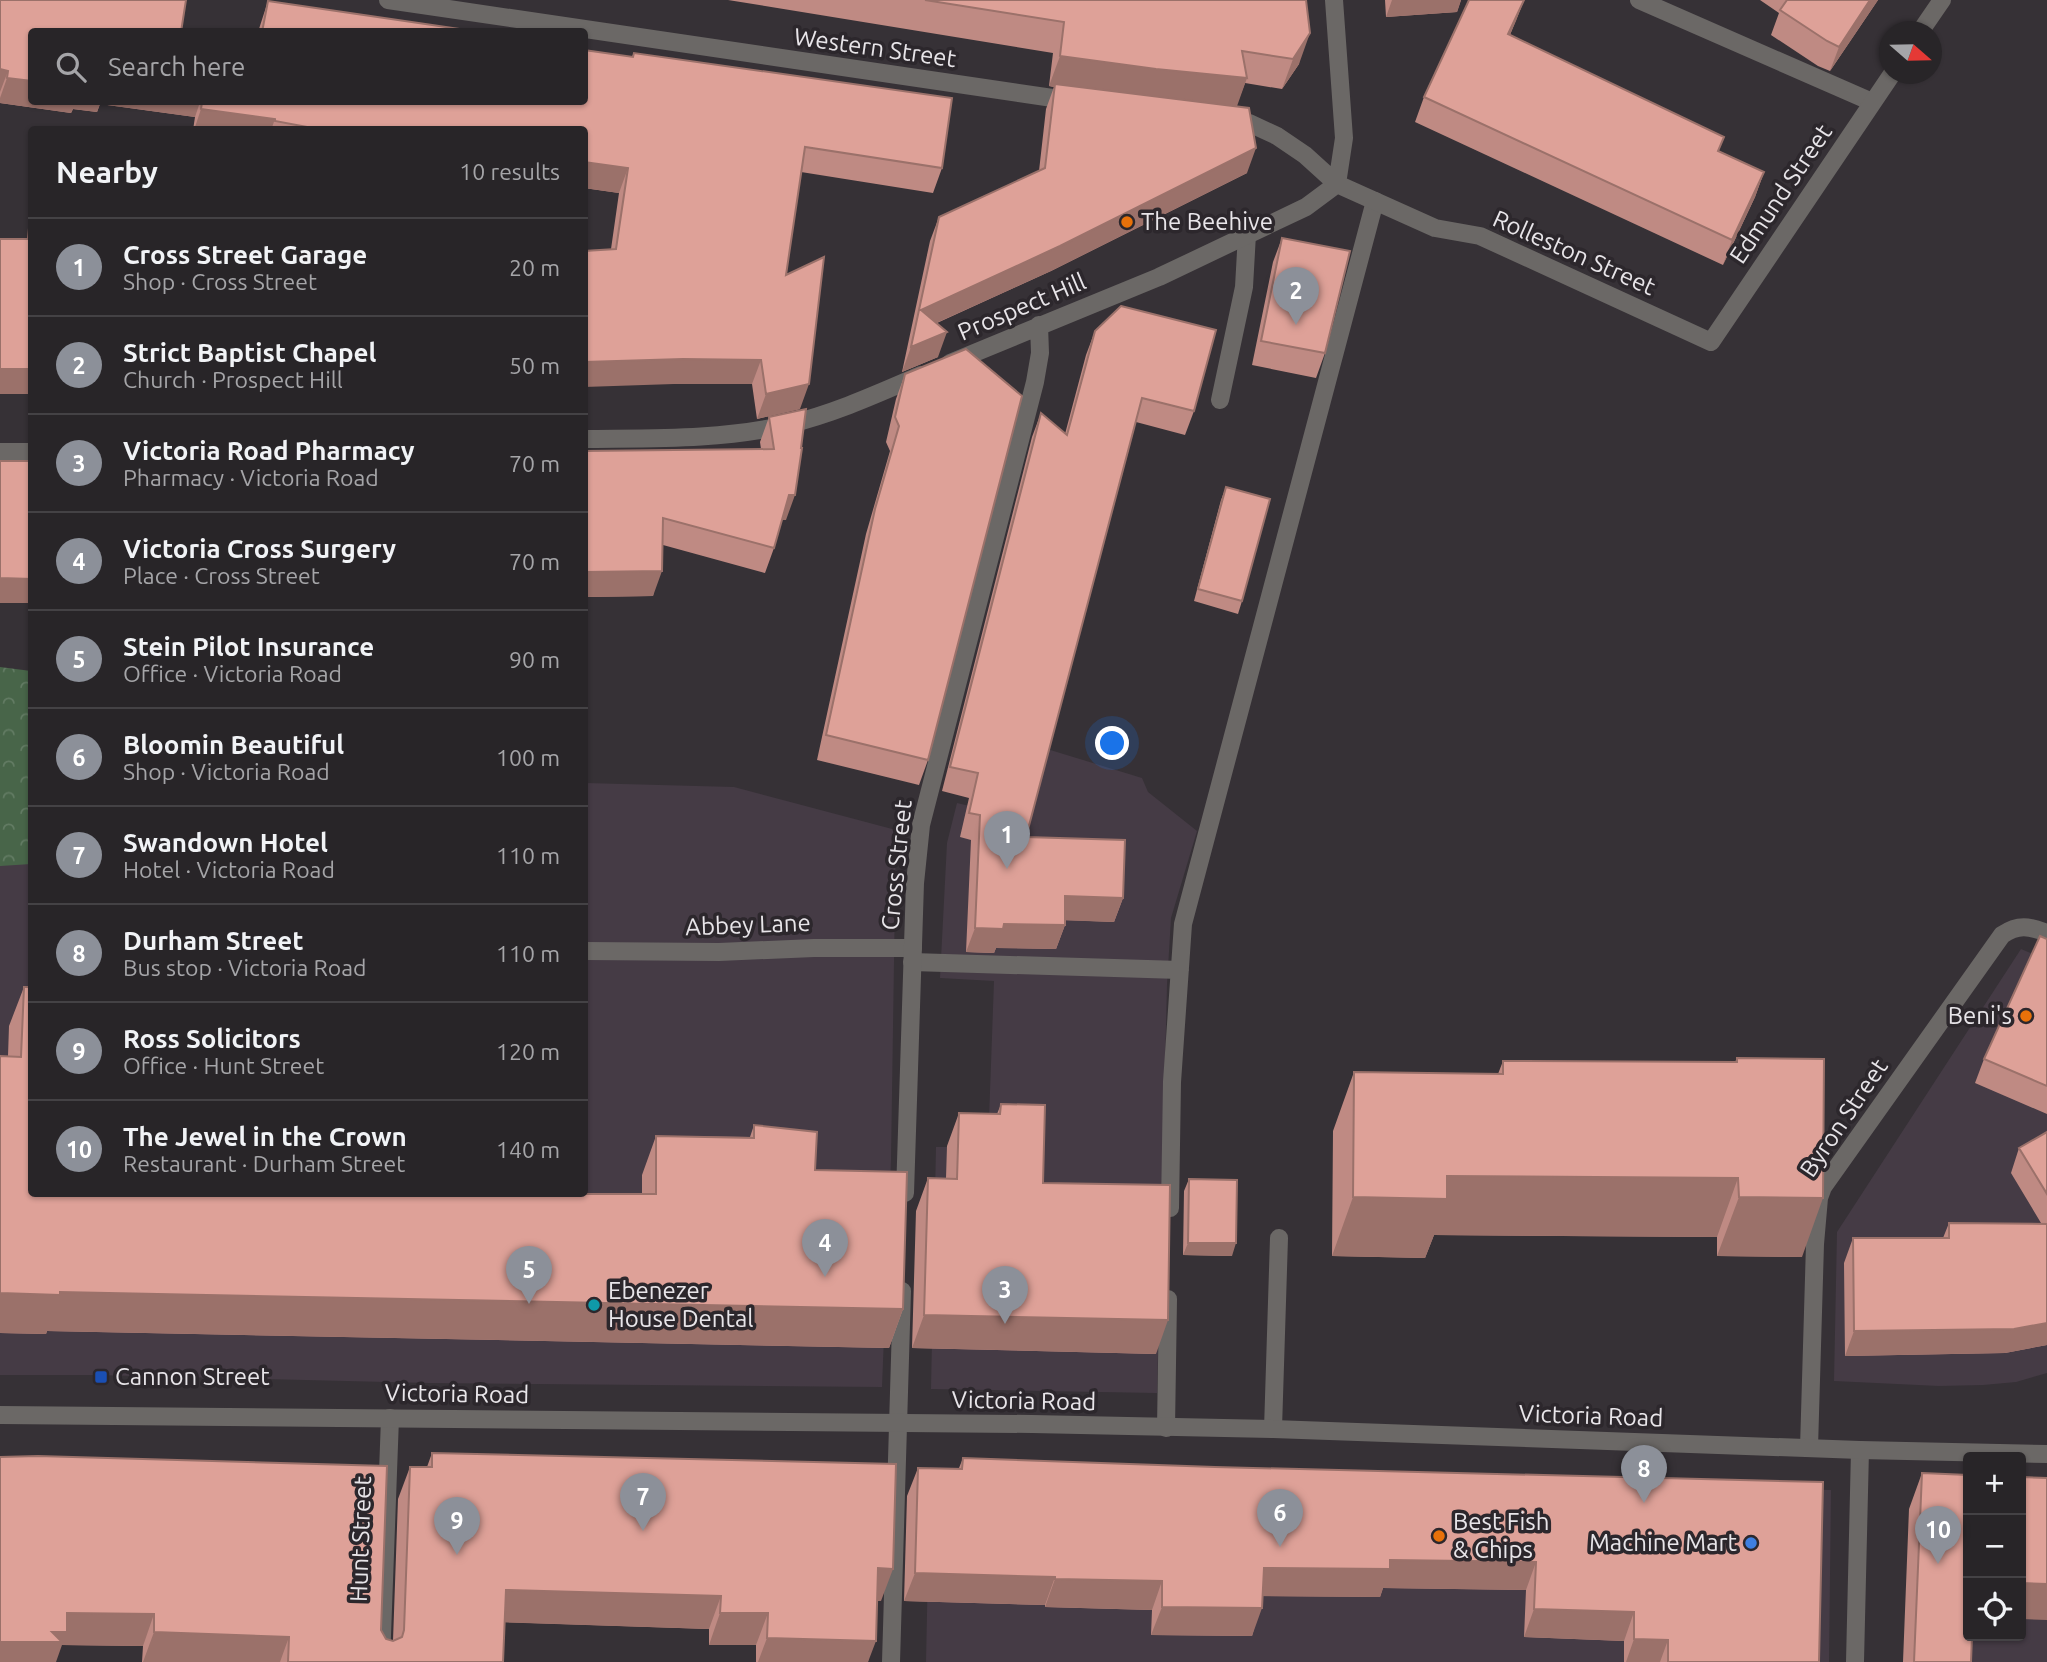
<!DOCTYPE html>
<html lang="en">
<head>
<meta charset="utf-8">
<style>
	body { margin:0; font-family:Ubuntu,sans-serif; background:#343134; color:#f1f3f6 }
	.controls { position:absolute; right:21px; bottom:21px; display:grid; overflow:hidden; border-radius:7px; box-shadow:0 2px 5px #0004 }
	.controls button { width:63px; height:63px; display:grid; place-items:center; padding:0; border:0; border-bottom:2px solid #444245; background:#282528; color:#f1f3f6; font:35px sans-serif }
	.compass { position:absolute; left:1879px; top:21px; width:63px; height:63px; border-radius:50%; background:#282528; box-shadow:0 2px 5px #0004; rotate:110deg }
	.you { position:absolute; left:1113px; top:744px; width:24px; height:24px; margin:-18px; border:5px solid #fff; border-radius:50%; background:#1a73e8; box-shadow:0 0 0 10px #1a73e833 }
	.badge { display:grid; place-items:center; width:46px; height:46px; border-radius:50%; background:#8c9099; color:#fff; font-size:23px; font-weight:700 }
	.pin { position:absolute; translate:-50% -58px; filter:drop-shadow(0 2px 4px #0008) }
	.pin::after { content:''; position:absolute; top:37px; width:24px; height:21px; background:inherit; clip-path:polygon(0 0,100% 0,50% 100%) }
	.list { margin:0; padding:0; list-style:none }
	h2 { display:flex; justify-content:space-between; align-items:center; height:91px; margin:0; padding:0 28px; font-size:30px }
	h2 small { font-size:23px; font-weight:400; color:#a5a5a8 }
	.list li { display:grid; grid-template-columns:46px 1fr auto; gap:21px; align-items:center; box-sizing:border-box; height:98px; padding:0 28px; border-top:2px solid #444245 }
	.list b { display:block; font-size:26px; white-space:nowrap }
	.list p { margin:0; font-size:23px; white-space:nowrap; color:#a5a5a8 }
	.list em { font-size:23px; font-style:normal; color:#a5a5a8 }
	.icon { flex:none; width:38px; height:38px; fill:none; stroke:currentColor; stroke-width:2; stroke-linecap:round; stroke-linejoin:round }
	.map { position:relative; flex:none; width:2047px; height:1662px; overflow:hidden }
	.search { position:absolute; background:#282528; box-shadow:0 2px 5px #0004; left:28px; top:28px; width:560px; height:77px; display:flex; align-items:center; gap:18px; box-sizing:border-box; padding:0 24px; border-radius:7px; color:#a5a5a8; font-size:26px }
	.panel { position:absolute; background:#282528; box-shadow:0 2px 5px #0004; left:28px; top:126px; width:560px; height:1071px; border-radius:7px }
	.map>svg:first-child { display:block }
	.built { fill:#453b45 }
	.forest { fill:url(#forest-crowns) }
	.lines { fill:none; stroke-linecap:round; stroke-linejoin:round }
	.service { stroke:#6b6866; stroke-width:18 }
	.minor { stroke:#6b6866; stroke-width:18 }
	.tertiary { stroke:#6b6866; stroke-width:18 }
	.wall { fill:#bf8a83 }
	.shaded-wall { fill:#9b716a }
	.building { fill:#dea198; stroke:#9b716a; stroke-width:2 }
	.food-dot { fill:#e8710a; stroke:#2c272c; stroke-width:2.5 }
	.culture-dot { fill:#0f9aa8; stroke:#2c272c; stroke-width:2.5 }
	.transit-dot { fill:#1a4fb4; stroke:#2c272c; stroke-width:2.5 }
	.shop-dot { fill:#3f7fe0; stroke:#2c272c; stroke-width:2.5 }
	.labels { text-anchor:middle; stroke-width:7; stroke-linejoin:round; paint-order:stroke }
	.street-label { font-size:24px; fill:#e8e5e9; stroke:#2c272c }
	.poi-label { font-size:24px; fill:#e8e5e9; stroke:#2c272c; text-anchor:start }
</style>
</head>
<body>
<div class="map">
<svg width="2047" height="1662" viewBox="0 0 2047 1662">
	<defs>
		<pattern id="forest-crowns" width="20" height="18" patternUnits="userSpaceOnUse" patternTransform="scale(1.75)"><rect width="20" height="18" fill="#486549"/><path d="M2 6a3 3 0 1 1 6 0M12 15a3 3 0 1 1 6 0" fill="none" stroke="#627b63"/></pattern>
	</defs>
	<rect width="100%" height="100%" fill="#363136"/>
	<path class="built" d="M1047,749l95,29 6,14 49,39 -26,87 -4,67 -10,408 -226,-4 5,-242h52l6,-166 -54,-3 7,-135 10,-40 71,17z
		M0,768l31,1 1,425h552l1,-411 149,4 162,43 -5,330 -9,227 -454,-4 -333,-8h-95z
		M2021,949l26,11v413l-31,9 -33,3 -44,1 -105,-5 3,-149z
		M930,1467l901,23 -2,172h-903z
		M2021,1513l26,1v148h-144l65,-26h53z"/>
	<path class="forest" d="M0,667l31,4v193l-31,2z"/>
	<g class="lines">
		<path class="service" d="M1639,0l233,102
			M1220,400l24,-113 3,-53
			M584,951l135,1 95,-4h99
			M912,962l268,8
			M1170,1208l2,-126 11,-158 192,-723
			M1166,1428l2,-129
			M1273,1429l6,-191"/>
		<path class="minor" d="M388,0l685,101
			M1334,0l10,138 -7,46
			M1920,32l22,-32
			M1230,119l19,4 28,13 28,19 32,29 98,44 45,8 231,106 181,-268
			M950,363l209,-86 147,-70 31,-23
			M584,439c68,-1 136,1 202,-14 47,-11 91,-31 135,-50
			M0,452h32
			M905,1193l10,-310 6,-58 114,-443 5,-29 -1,-28
			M1809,1448l6,-204 4,-46 4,-11 179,-252c16,-11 27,-9 45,-2
			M381,1662l9,-244
			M891,1662l11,-371
			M1855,1662l5,-212"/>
		<path class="tertiary" d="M0,1415l1032,9 241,5 587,21 187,4"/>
	</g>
	<path class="wall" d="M0,0l32,102h552l48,-45 2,-4 308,115 -9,25 -132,-21 -15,103 14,134 -43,10 -5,-35h-78l-63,-135 8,-56 -35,-5v-58h-391l2,-13 -95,-13 -3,8 -24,-3 -2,4 -71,-10z
		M728,0h578l-7,64 -17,25 -37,-6 -9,23 11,67 -196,98 -114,52 1,34 -36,15 28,-131 9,-24 100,-46 7,-62 8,-22 -5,-1 4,-33z
		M1385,0h76l-4,12 -71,5z
		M1524,0l-14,35 209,116 45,21 -9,25 -32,68 -308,-143 9,-25z
		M1760,0h118l-48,71 -12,-5 -47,-31 8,-22z
		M268,1l212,31h-222z
		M1282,238l43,115 -9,25 -64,-13 21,-103z
		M1095,331l99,80 -9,24 -49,-13 -110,415 97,61 -9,24 -49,-2v5l-9,24 -60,-1 -2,5 -28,-1 5,-112 -11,-3 9,-39 -27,-7 90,-354 9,-24 24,21 21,-79z
		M905,374l23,386 -9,25 -102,-25 49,-226 24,-83 -4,-9 10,-43z
		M769,417l17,103h-4l-8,28 -9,25 -102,-28 -10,51 -69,1v-146l177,-2 -1,-7z
		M1226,487l16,114 -4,13 -44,-13 27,-101z
		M2047,939v175l-72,-31 9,-24z
		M24,987l8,207h610v-19l14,-39 94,1 4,-12 61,45 88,139 -14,39 -842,-17 -1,3 -46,-1v-277h8l1,-30z
		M1737,1058l65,199 -85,-1v-19l-283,-2 -9,23 -93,-2 1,-125 21,-59 144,2 5,-13 232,1z
		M1001,1104l42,79 113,171 -244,-6 4,-137 12,-33h18l1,-32 12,-33 38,1z
		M2047,1132v213l-42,8 -160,3 -1,-93 9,-25h90l6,-15h92l-30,-50 8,-25z
		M1189,1179l43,77 -49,-1 1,-64z
		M432,1453l449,148h-4l-9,61h-112v-17h-47v-16l-205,-7 -1,40h-361l1,-16 -81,-1 -62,-188 381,173 5,9 7,2 5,-142 12,-32h17z
		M963,1458l252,9 608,15 -4,180h-195v-21l-100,-4 2,-47 -143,-2 -3,9 -117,-1 -11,40 -101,-1 1,-25 -107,-3v-2l-141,-4 3,-105 11,-28h41z
		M1922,1473l49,189h-68l6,-153z"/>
	<path class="shaded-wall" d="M1392,0h69l-4,12 -71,5z
		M1524,0l-8,21 -17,38 9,-25z
		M1870,0h8l-48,71 9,-24z
		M1310,33l-11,31 -17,25 11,-30z
		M1060,56l187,22 -11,31 -181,-25 -1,3 -5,-1z
		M0,69l8,2 -8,21z
		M7,78l25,3v21h168l-5,15 -95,-13 -3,8 -24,-3 -2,4 -71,-10v-5z
		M201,109l74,10 -4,11h-77z
		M1256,148l-9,25 -196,98 -137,62 7,-23z
		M584,162l44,6 -9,25 -35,-5z
		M1764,172l-9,25 -32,68 9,-25z
		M947,332l-9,25 -36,15 9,-25z
		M683,359l78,1 -9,24h-78l-90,3v-25z
		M0,369h32v25h-32z
		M809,384l-9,25 -43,10 9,-25z
		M789,495h6l-9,25h-6z
		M662,571l-9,25 -69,1v-25z
		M0,578l32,1v24h-32z
		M1065,896l58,2 -9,24 -58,-2z
		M1004,924l61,1 -9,24 -60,-1 -2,5 -28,-1 9,-24z
		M1447,1176l291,2 -21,59 -283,-2 -9,23 -93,-2 21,-59z
		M1739,1197l84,1 -21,59 -85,-1z
		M1188,1243h48l-4,13 -49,-1z
		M60,1292l843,17 -14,39 -842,-17 -1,3 -46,-1v-40z
		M924,1315l244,5 -12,34 -244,-6z
		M2047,1323v22l-42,8 -160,3 9,-25z
		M1390,1560l146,2 -10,28 -143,-2 -3,9 -127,-1 11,-28z
		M878,1568l15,1 -12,32 -15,-1z
		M915,1573l140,4 -10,28 -141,-4z
		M1055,1579l107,2 -10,29 -107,-3z
		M2021,1583l26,1v36l-26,-1z
		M506,1590l215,6 -12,33 -215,-7z
		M1162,1607l100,1 -10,28 -101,-1z
		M1534,1609l100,3 -10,29 -100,-4z
		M67,1613l87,1 -11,32 -81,-1 -6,17h-56v-20l52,-10z
		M720,1613h48l-12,32h-47z
		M154,1632l135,5 -9,25h-137z
		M767,1638l109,3 -8,21h-110z
		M1634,1639l34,1 -8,22h-34z"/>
	<path class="building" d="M0,0h186l-5,32h-149v49l-25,-3 1,-7 -8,-2z
		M925,0h381l4,33 -17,26 -51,-8 5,27 -91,-9 -96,-13 4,-34z
		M1469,0h55l-16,34 216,103 -6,14 46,21 -32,68 -308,-143z
		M1787,0h83l-31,47 -12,-6 -47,-31z
		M268,1l212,31h-218z
		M584,50l49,7 1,-4 318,45 -10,70 -137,-21 -19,128 38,-18 -15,127 -43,10 -5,-34 -78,-1 -99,3v-111l32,-2 12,-81 -44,-6v-32h-261l-48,-9v-2l-74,-10 1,-7h382z
		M1055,84l194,24 7,40 -196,98 -139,64 26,22 -36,15 28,-130 106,-49z
		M29,228h3v141h-32v-130h28z
		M1282,238l68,13 -25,102 -64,-12z
		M1121,306l95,24 -22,81 -52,-13 -116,439 99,3 -2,58 -58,-2v29l-61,-1 -1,5 -28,-1 5,-113 -11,-2 9,-40 -28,-6 91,-354 26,22 28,-104z
		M966,349l56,47 -94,364 -102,-25 49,-226 24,-83 -4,-9 10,-43z
		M806,409l-5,39h1l-7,47h-6l-15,53 -111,-30 -1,53 -78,1v-121l190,-2 -5,-32z
		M0,461h32v118l-32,-1z
		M1226,487l44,12 -28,102 -44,-12z
		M2040,936l7,3v147l-63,-27z
		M24,987h8v207h624v-58l98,2v-13l63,7 -2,38 92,2 -4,137 -843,-17v3l-60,-2v-237l21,1z
		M1737,1058l87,1 -1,139 -84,-1 -1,-19 -291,-2v23l-94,-2 1,-125 149,2v-13l234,1z
		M1001,1104l44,1 -2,78 127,2 -2,135 -244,-5 4,-137 29,1 2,-66 41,1z
		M2047,1132v62l-28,-46z
		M1189,1179l48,1 -1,63h-48z
		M1949,1223l98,1v99l-33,6 -160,2 -1,-93h96z
		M432,1453l464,11 -3,105 -15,-1 -2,73 -109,-3 1,-25h-48l1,-17 -215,-6 -3,72h-215l1,-25 -135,-5v-18l-87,-1v19h-15l10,10h-62v-185l38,-1 349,10 -6,164 5,9 7,2 9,-4 2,-7 6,-163h22z
		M963,1458l252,9 608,15 -4,180h-151v-22l-34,-1v-27l-100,-3 2,-47 -146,-2v9l-126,-1 -2,40 -100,-1v-26l-107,-2v-2l-140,-4 3,-105 44,1z
		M1922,1473l46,2v161h4l-1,26h-57z
		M2021,1477l26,1v106l-26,-1z"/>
	<g class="food-dot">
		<circle cx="1127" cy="222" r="7"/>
		<circle cx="2026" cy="1016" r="7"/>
		<circle cx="1439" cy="1536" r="7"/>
	</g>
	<circle class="culture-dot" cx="594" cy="1305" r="7"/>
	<rect class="transit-dot" x="94" y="1370" width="14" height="14" rx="3.5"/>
	<circle class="shop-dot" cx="1751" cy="1543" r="7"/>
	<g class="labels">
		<g class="street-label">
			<text transform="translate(875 48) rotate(8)" y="8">Western Street</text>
			<text transform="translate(1781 194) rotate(-56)" y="8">Edmund Street</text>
			<text transform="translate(1574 253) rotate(24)" y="8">Rolleston Street</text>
			<text transform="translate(1022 307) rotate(-23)" y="8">Prospect Hill</text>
			<text transform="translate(897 865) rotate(-84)" y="8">Cross Street</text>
			<text transform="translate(748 925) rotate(-2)" y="8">Abbey Lane</text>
			<text transform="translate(1844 1118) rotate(-56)" y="8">Byron Street</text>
			<text transform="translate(457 1394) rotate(1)" y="8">Victoria Road</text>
			<text transform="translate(1024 1401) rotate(1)" y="8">Victoria Road</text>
			<text transform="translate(1591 1416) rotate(2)" y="8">Victoria Road</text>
			<text transform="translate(361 1539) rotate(-88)" y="8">Hunt Street</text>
		</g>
		<g class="poi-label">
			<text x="1141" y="230">The Beehive</text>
			<text x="2012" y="1024" text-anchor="end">Beni's</text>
			<text x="608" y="1299">Ebenezer<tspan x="608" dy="28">House Dental</tspan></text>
			<text x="115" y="1385">Cannon Street</text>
			<text x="1453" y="1530">Best Fish<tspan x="1453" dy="28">&amp; Chips</tspan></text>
			<text x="1737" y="1551" text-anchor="end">Machine Mart</text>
		</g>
	</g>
</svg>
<div class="controls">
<button>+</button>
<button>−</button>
<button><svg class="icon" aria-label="locate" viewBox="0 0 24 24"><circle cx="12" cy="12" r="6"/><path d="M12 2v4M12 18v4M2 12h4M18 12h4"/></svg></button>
</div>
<svg class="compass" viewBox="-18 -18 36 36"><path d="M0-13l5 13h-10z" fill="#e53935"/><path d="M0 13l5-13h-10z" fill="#a5a5a8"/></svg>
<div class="you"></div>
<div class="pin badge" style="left:1007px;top:869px">1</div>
<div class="pin badge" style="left:1296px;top:325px">2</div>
<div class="pin badge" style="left:1005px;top:1324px">3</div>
<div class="pin badge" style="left:825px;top:1277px">4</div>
<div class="pin badge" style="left:529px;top:1304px">5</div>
<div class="pin badge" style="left:1280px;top:1547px">6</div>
<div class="pin badge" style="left:643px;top:1531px">7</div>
<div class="pin badge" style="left:1644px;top:1503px">8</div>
<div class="pin badge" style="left:457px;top:1555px">9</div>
<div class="pin badge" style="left:1938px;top:1564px">10</div>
<div class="search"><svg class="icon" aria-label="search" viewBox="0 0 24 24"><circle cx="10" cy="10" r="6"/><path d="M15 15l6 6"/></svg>Search here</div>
<section class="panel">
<h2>Nearby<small>10 results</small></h2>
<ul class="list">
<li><span class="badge">1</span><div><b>Cross Street Garage</b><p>Shop · Cross Street</p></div><em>20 m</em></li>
<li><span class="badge">2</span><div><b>Strict Baptist Chapel</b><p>Church · Prospect Hill</p></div><em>50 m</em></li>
<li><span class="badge">3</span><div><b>Victoria Road Pharmacy</b><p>Pharmacy · Victoria Road</p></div><em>70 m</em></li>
<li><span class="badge">4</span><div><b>Victoria Cross Surgery</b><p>Place · Cross Street</p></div><em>70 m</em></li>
<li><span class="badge">5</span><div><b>Stein Pilot Insurance</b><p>Office · Victoria Road</p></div><em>90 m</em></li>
<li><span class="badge">6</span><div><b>Bloomin Beautiful</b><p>Shop · Victoria Road</p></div><em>100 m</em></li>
<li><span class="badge">7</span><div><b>Swandown Hotel</b><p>Hotel · Victoria Road</p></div><em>110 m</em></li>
<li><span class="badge">8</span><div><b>Durham Street</b><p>Bus stop · Victoria Road</p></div><em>110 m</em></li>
<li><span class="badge">9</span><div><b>Ross Solicitors</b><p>Office · Hunt Street</p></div><em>120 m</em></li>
<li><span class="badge">10</span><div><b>The Jewel in the Crown</b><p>Restaurant · Durham Street</p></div><em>140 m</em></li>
</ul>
</section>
</div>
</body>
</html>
